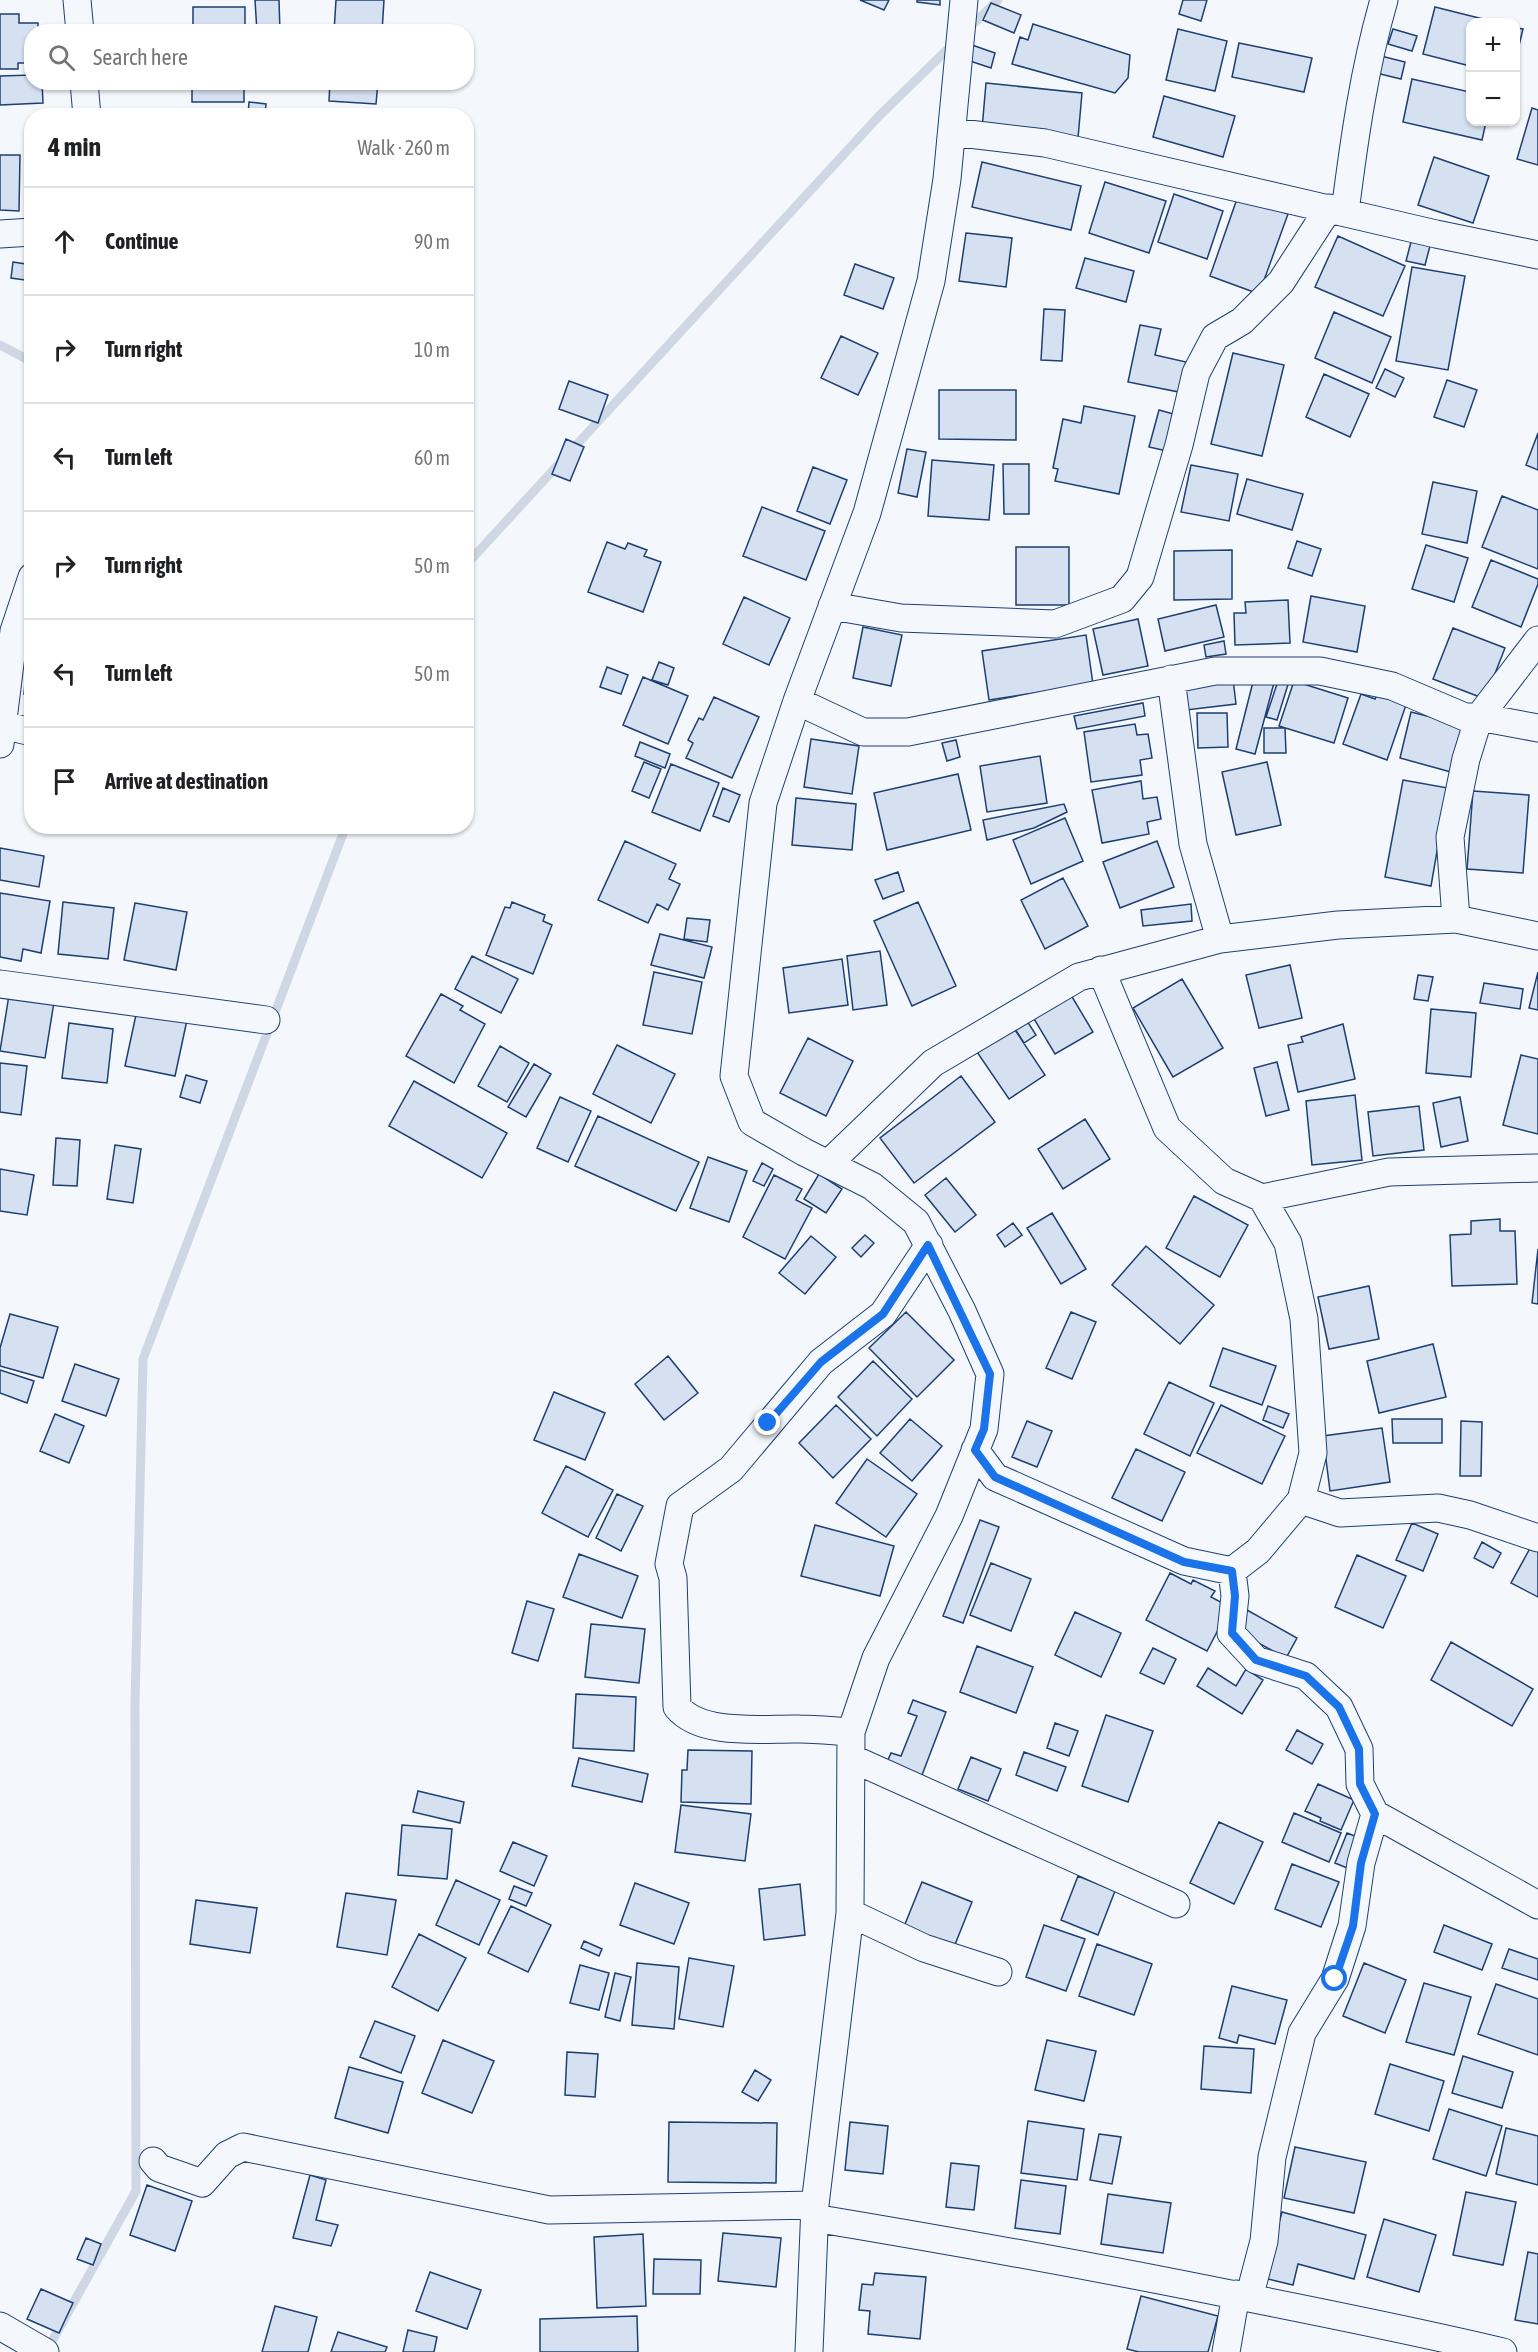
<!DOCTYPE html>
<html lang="en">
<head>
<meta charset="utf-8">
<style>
	body { margin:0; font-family:"Asap Condensed",sans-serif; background:#f2f2f2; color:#202124 }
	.controls { position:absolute; right:18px; top:18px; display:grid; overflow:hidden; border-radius:12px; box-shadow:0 2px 4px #0004 }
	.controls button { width:54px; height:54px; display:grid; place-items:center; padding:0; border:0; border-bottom:2px solid #e0e0e0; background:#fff; color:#202124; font:30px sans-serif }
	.stop { position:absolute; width:18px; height:18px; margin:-14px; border:4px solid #1a73e8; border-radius:50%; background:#fff }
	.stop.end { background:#1a73e8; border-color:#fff; box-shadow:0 2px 6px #0008 }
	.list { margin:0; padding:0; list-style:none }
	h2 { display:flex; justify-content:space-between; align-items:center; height:78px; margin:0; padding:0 24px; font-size:26px }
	h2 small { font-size:20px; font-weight:400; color:#757577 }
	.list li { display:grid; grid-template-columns:39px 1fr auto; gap:18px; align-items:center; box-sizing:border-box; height:108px; padding:0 24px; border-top:2px solid #e0e0e0 }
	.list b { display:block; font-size:22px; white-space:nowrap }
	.list em { font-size:20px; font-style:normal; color:#757577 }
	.icon { flex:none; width:33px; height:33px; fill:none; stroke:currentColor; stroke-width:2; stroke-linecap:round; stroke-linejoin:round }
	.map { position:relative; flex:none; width:1538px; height:2352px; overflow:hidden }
	.search { position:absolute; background:#fff; box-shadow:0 2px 4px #0004; left:24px; top:24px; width:450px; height:66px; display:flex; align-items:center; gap:15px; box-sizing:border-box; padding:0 21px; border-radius:24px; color:#757577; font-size:22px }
	.panel { position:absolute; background:#fff; box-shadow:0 2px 4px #0004; left:24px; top:108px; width:450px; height:726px; border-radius:24px }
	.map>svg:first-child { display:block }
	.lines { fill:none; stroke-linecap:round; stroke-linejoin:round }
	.stream { stroke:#cfd7e4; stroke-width:9 }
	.building { fill:#d5e0f0; stroke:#1d3f73; stroke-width:1.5 }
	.street-casing { stroke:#1d3f73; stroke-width:29 }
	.street { stroke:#f4f7fb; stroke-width:27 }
	.route { stroke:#1a73e8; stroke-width:8 }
</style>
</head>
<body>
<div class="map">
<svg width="1538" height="2352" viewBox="0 0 1538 2352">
	<rect width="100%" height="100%" fill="#f4f7fb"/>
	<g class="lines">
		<path class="stream" d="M968,29l30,-29
			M0,345l32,17
			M466,565l413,-449 75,-73
			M47,2350l89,-159 -1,-487 8,-345 203,-533"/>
	</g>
	<path class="building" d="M255,0h24l1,32h-23z
		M336,0h48l-2,32h-48z
		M860,0h29l-5,10z
		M917,0h23v5l-23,-3z
		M1183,0h24l-6,21 -22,-7z
		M991,3l30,12 -7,18 -31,-13z
		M193,7h52v25h-52z
		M1435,7l60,15h-25v44l-47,-12z
		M0,14h19v9h19v9h-6v31h-14v6h-18z
		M1033,24l97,31 -2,23 -13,15 -103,-29 8,-27 8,3z
		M1516,28l7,1 -7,29z
		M1178,29l49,12 -12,50 -49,-11z
		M1393,29l24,7 -5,15 -24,-7z
		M1239,43l73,15 -8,34 -72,-15z
		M972,45l23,8 -4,15 -24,-8z
		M1381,56l24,6 -4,17 -25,-6z
		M32,75v7h10l1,21 -43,2v-29z
		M1412,79l58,13v30h16l-4,18 -79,-18z
		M192,82h52v20h-52z
		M330,82h48l-2,22 -47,-3z
		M986,83l96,10 -4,45 -96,-9z
		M1164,96l71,20 -12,41 -70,-20z
		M249,102l17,2 -1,12 -17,-1z
		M1532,108l6,2v55l-21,-6z
		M0,155h20l-1,56 -19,-1z
		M1434,157l55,19 -16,47 -55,-18z
		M982,162l99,24 -10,44 -99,-23z
		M1105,182l61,19 -17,52 -60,-20z
		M1174,194l49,17 -16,48 -49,-17z
		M1238,196l50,18 -29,80 -49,-18z
		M966,233l46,5 -6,49 -47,-6z
		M1338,236l67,30 -22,50 -68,-29z
		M1411,242l19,4 -5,19 -19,-4z
		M1085,258l49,13 -8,31 -50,-14z
		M13,262l19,3v16l-21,-3z
		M855,264l39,14 -11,31 -39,-14z
		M1412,267l53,9 -17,94 -52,-9z
		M1044,309l21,1 -3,51 -21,-1z
		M1334,312l57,25 -19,46 -57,-25z
		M1140,325l21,4 -6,26 31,7 -7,30 -51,-10z
		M841,336l37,17 -20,42 -37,-17z
		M1233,353l51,12 -22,91 -51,-12z
		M1385,369l19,9 -9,19 -19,-9z
		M1324,374l45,20 -19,43 -44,-20z
		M1447,380l30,10 -13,37 -30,-10z
		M569,381l39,14 -10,28 -39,-14z
		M939,390h77v50l-77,-1z
		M1084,406l51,10 -16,78 -64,-13 3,-12 -5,-1 10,-49 18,4z
		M1159,410l18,5 -10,36 -18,-4z
		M1538,433v37l-12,-5z
		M566,439l18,8 -14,34 -18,-7z
		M907,449l19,3 -9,45 -19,-4z
		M932,460l62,5 -5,55 -61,-4z
		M1003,464h26v50h-25z
		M1191,465l47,9 -9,47 -48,-9z
		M813,467l34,13 -17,44 -33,-13z
		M1247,479l56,15 -11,36 -55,-16z
		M1433,482l44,9 -10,52 -45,-9z
		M1502,496l36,14v59l-56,-22z
		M762,507l63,24 -19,49 -63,-24z
		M1297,541l24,8 -9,27 -24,-8z
		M607,542l18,7 3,-6 19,7 -3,6 17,6 -18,50 -55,-20z
		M1426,545l42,13 -14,44 -42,-13z
		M1016,547h53v58h-53z
		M1232,550v49l-58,1v-49z
		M1491,560l47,19v5l-17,43 -49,-20z
		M1311,596l54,10 -8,46 -54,-10z
		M744,597l46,21 -21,47 -46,-21z
		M1288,600l2,43 -55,2 -1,-32h12l-1,-11z
		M1216,605l8,32 -59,14 -7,-32z
		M1138,619l10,47 -45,9 -10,-46z
		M31,620h1v75l-8,-1z
		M863,627l39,8 -11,51 -38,-8z
		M1453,628l52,20 -20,51 -52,-20z
		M1086,635l7,49 -104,16 -7,-49z
		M1224,641l2,13 -20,3 -2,-12z
		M659,662l15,6 -6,17 -16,-5z
		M607,667l21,8 -7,19 -21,-7z
		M1255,674l20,5 -20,75 -19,-5z
		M1280,675l10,3 -13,42 -11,-3z
		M643,677l45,19 -20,48 -45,-19z
		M1233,679l3,25 -50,6 -3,-25z
		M1294,681l54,17 -14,45 -55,-17z
		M1361,694l14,5 2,-4 29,10 -19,55 -44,-16z
		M714,697l45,20 -27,61 -46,-20 7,-15 -5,-3 11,-22 4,2z
		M1143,703l2,13 -68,13 -3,-13z
		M1411,712l52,13 -12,47 -51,-14z
		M1197,713h30l1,34 -30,1z
		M1135,724l2,11 11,-1 4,24 -12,2 2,15 -51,7 -7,-50z
		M1264,728h21l1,25h-22z
		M811,739l48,7 -7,48 -48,-7z
		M956,740l4,17 -13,4 -5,-18z
		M640,742l30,12 -5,14 -30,-12z
		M1040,756l7,47 -60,9 -7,-46z
		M644,762l17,7 -12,29 -17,-7z
		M1267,762l14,63 -45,10 -14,-63z
		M671,764l48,19 -19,48 -48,-19z
		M958,774l13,56 -84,20 -13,-57z
		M1403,780l45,8 -17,98 -46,-9z
		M1141,781l2,18 14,-2 4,22 -14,3 2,12 -47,9 -10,-53z
		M723,788l17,7 -11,27 -16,-6z
		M1473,791l56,4 -6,78 -56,-4z
		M796,798l60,6 -4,46 -60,-5z
		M1064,804l3,8 -33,16 -47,12 -4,-20z
		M1065,818l18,43 -52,23 -18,-44z
		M625,841l51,23 -7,15 11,5 -12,26 -11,-6 -9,19 -50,-23z
		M1157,841l17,46 -54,21 -17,-46z
		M0,848l44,8 -5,31 -39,-7z
		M898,872l6,19 -21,8 -8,-19z
		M1063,878l25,48 -43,23 -24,-49z
		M0,893l50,8 -9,52 -18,-4 -2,12 -21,-4z
		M63,902l51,6 -6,51 -50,-5z
		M512,902l33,13 -2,6 9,4 -19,49 -47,-19 19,-48 5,1z
		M918,902l38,84 -44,20 -38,-85z
		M135,903l52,9 -11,58 -52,-10z
		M1191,904l1,17 -49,5 -2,-16z
		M687,918l23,2 -3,22 -23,-3z
		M660,934l52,13 -8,31 -53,-13z
		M880,951l7,54 -34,5 -6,-54z
		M472,956l46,23 -17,34 -46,-24z
		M842,959l6,46 -59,8 -6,-45z
		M1290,965l12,53 -43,10 -13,-53z
		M654,972l48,10 -10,52 -49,-9z
		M1538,972v38l-9,-2z
		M1418,975l15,2 -5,24 -14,-2z
		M1182,979l41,69 -50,29 -40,-69z
		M1484,983l39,6 -3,20 -40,-6z
		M1068,990l25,42 -38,22 -25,-42z
		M441,994l22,12 -3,4 25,14 -31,59 -48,-27z
		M9,995l45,7 -9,56 -45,-7z
		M1431,1009l45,4 -5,64 -45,-4z
		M137,1010l50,10 -12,56 -50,-10z
		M1022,1013l14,22 -12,8 -14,-22z
		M69,1023l44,6 -6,54 -45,-5z
		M1343,1024l12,55 -57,13 -10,-47 15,-3 -2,-5z
		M1013,1027l32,48 -36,24 -32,-47z
		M808,1038l45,23 -27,55 -46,-23z
		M617,1045l58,29 -24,49 -58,-29z
		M500,1046l29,17 -22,39 -29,-16z
		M1521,1055l17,4v75l-35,-9z
		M1277,1062l12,48 -23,6 -12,-48z
		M0,1063l27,3 -6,49 -21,-3z
		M534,1064l17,10 -25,43 -18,-10z
		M186,1075l21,6 -7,22 -20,-6z
		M961,1076l34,46 -81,61 -34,-45z
		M414,1081l93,52 -25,45 -93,-52z
		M1355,1095l7,65 -50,5 -6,-64z
		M560,1097l31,14 -23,51 -31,-14z
		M1460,1097l8,44 -27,6 -8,-44z
		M1419,1106l5,44 -51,6 -5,-44z
		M598,1116l101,46 -23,49 -101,-45z
		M1085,1119l25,40 -47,30 -25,-40z
		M56,1138l24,2 -3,46 -24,-1z
		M115,1145l26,4 -8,54 -26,-4z
		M708,1157l39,14 -18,51 -39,-14z
		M762,1163l11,6 -9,17 -11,-5z
		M0,1169l34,6 -7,40 -27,-4z
		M819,1174l23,15 -16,24 -22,-14z
		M774,1175l28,14 -6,11 16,8 -27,51 -42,-22z
		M946,1178l30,37 -21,17 -30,-37z
		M1194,1196l54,29 -28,52 -54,-29z
		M1052,1213l34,56 -25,15 -34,-56z
		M1500,1219v12h15l2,53 -65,2 -2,-51 21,-1v-13z
		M1013,1223l9,12 -17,12 -8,-12z
		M865,1235l9,8 -13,14 -9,-9z
		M811,1236l25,21 -31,37 -26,-21z
		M1146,1246l68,59 -34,39 -68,-59z
		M1538,1249v55l-6,-1z
		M1369,1286l10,53 -50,10 -11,-52z
		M906,1312l48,48 -37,37 -48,-49z
		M1071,1312l25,10 -24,57 -26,-11z
		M10,1314l48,13 -15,51 -43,-12v-18z
		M1433,1344l13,53 -67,16 -12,-52z
		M1223,1348l53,18 -14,39 -52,-19z
		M668,1356l30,37 -34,27 -29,-36z
		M873,1361l39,38 -35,37 -39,-39z
		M75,1364l44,15 -13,37 -44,-15z
		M0,1370l34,11 -7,22 -27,-10z
		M1169,1382l45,21 -24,53 -46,-22z
		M554,1392l51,21 -20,47 -51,-20z
		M836,1405l35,34 -38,39 -34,-35z
		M1221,1405l64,31 -23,48 -65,-31z
		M1268,1406l21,8 -6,14 -20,-8z
		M55,1414l29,12 -15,37 -29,-12z
		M910,1419l32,27 -30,35 -32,-28z
		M1392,1419h50v24h-49z
		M1027,1421l25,10 -15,36 -25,-10z
		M1461,1421l21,1 -1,54h-21z
		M1382,1428l8,54 -60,9 -7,-55z
		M1136,1449l49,23 -23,49 -50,-23z
		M867,1459l50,35 -31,43 -50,-34z
		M566,1466l47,24 -25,47 -46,-24z
		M617,1494l26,12 -22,45 -25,-13z
		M980,1520l19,7 -36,96 -20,-7z
		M1412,1523l26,11 -15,37 -27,-11z
		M815,1525l79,21 -14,50 -79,-20z
		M1534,1541l4,2v54l-27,-14z
		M1482,1542l19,11 -8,15 -19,-10z
		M579,1554l59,22 -16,42 -59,-21z
		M1357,1555l49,21 -23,52 -48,-21z
		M991,1563l40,16 -20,52 -41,-16z
		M1170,1573l21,11 2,-4 22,11 -4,6 19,10 -23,44 -61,-31z
		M527,1601l27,8 -16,52 -26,-8z
		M1247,1610l50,28 -11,20 -50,-27z
		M1075,1612l46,21 -20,44 -46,-22z
		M591,1624l54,5 -6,54 -54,-6z
		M1451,1642l82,47 -21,37 -81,-46z
		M977,1646l56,21 -17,46 -56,-21z
		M1153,1648l23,11 -12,25 -24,-11z
		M1208,1668l28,18 10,-17 17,11 -21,34 -45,-28z
		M576,1694l60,3 -2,54 -61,-3z
		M913,1700l33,12 -27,71 -35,-14 7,-16 10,3 16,-40 -9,-3z
		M1106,1715l47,16 -25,71 -46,-16z
		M1055,1723l23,8 -9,25 -22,-8z
		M1297,1730l26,14 -11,20 -26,-14z
		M688,1750l64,1 -1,53 -70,-2 1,-32h5z
		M1024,1752l42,15 -9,24 -41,-16z
		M971,1757l30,12 -13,32 -30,-12z
		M579,1758l69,16 -6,28 -70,-16z
		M1318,1784l36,16 -13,30 -21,-9 1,-3 -16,-7z
		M418,1791l46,11 -4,21 -47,-11z
		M681,1805l70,9 -6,47 -70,-9z
		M1294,1813l47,20 -12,29 -47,-20z
		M1219,1822l44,20 -29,62 -44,-21z
		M402,1825l50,4 -5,50 -49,-4z
		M1347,1833l18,7 -13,30 -17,-7z
		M513,1842l34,14 -13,30 -34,-15z
		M1292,1864l47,18 -18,45 -46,-18z
		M1078,1876l37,15 -17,44 -37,-15z
		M456,1880l44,20 -21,45 -43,-20z
		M922,1882l50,20 -18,45 -51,-18z
		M635,1883l54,20 -15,41 -54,-19z
		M800,1884l5,51 -41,5 -5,-51z
		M514,1886l18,7 -6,13 -17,-7z
		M346,1893l50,7 -9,55 -50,-8z
		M196,1900l61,8 -7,45 -60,-9z
		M511,1906l40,19 -23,47 -40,-19z
		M1044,1925l41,14 -19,52 -40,-14z
		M1444,1925l48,19 -10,26 -48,-18z
		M419,1934l47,24 -28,53 -46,-24z
		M584,1941l18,8 -3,7 -18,-8z
		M1097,1944l55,20 -18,51 -55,-19z
		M1509,1949l29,10v21l-36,-12z
		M689,1958l45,8 -11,61 -44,-8z
		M637,1963l42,4 -5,62 -42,-4z
		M1364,1963l42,17 -21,53 -42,-17z
		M580,1965l29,8 -10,37 -29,-7z
		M615,1973l16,4 -11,44 -15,-4z
		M1424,1983l47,14 -17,58 -48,-13z
		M1496,1984l42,15v56l-60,-21z
		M1232,1986l55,14 -12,44 -36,-9 -2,8 -18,-5z
		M375,2021l40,15 -14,37 -41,-16z
		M443,2040l51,21 -22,52 -50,-20z
		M1047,2040l49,11 -12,50 -49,-11z
		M1204,2046l50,3 -3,44 -50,-4z
		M567,2052l31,2 -3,43 -30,-2z
		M1463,2056l50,16 -11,36 -50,-15z
		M1390,2064l54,17 -15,50 -54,-17z
		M349,2067l54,15 -15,51 -53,-15z
		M755,2070l16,10 -13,21 -16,-9z
		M1449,2109l53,17 -16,50 -53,-17z
		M1028,2121l56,8 -7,51 -56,-7z
		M669,2122l108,1 -1,60 -108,-1z
		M850,2122l38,4 -5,48 -38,-4z
		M1506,2128l32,8v49l-42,-11z
		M1099,2134l22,3 -9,47 -22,-4z
		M1295,2147l71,15 -12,51 -70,-15z
		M951,2163l28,3 -5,44 -28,-3z
		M310,2175l16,5 -10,40 22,5 -7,21 -38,-8z
		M1021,2180l45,6 -6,48 -45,-6z
		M147,2185l45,16 -17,50 -45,-16z
		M1466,2192l50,10 -13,63 -50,-10z
		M1108,2194l63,9 -8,50 -62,-9z
		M1282,2212l84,23 -12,44 -56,-15 -5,21 -29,-7z
		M1384,2219l52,16 -17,57 -52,-15z
		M723,2233l58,5 -5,49 -58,-6z
		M643,2234l3,72 -49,2 -3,-71z
		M86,2238l15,6 -8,21 -16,-6z
		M1528,2252l10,2v70l-23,-4z
		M654,2259l47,1 -1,34h-47z
		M430,2272l51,18 -14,39 -51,-18z
		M875,2273l51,4 -6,62 -52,-5 2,-23 -11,-1 3,-26 11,1z
		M41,2289l32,14 -14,30 -32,-14z
		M1141,2296l77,20 -10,36h-69l-12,-3z
		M275,2306l42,11 -9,35h-46z
		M637,2316l1,36h-98v-33z
		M408,2330l29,7 -3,15h-31z
		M338,2332l49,15 -2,5h-54z"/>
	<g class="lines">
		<g class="street-casing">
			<path id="street" d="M77,0l3,32
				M84,82l3,34
				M952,132l93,11 391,91 102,21
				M1345,212c9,-71 19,-143 39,-212
				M0,234l32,-2
				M832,606l69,12 154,6 67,-25 18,-22 39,-132 17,-72 19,-36 27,-16 39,-39 48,-74
				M1171,679l22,165 27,95
				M797,701l66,31h45l307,-61h105l72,15 73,31h14l59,11
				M2,725l30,7
				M0,744l14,-113 18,-54
				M1456,919l-6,-82 16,-78 13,-42 59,-77
				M1101,970l66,158 57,53 38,17 127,-26 149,-4
				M0,984l266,36
				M828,1164l105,-101 146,-86 141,-38 118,-14 118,-6 82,17
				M1262,1198l26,45 16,76 9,134 -12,47 39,13 98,-5 32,7 68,23
				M975,1450l20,27 189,84 48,10 26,-20 43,-51
				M1232,1571l3,25 -4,37 25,27 50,16 33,31 20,42 1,35 15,30 163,91
				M851,1732c-17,-1 -34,-3 -51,-3 -35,-1 -98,8 -123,-22l-4,-129 -4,-14 11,-58 51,-37 90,-107 62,-48 46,-69
				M851,1758l325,146
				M850,1913l74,35 74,24
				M153,2161l6,7 43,15 25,-28 16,-8 306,63 266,-5
				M814,2218c150,25 300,52 450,83 80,16 160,32 239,51
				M1249,2298l15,-57 8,-84 30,-124 33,-54 17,-53 9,-63 14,-49
				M0,2326l45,26
				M809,2352l6,-147 35,-292 1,-181 25,-74 73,-142 35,-87 6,-55 -28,-63 -46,-89 -44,-36 -68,-34 -52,-30 -18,-46 29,-273 34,-102 70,-188 64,-232 16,-102 17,-179
				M1226,2352l10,-58"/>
		</g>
		<use href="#street" class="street"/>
	</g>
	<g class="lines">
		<path class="route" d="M768,1423l53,-61 62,-48 45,-69 62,129 -6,55 -9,21 20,27 189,85 48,9 3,25 -3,37 24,27 50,16 33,31 20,42 1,35 15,30 -14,49 -8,63 -18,53"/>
	</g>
</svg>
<div class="controls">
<button>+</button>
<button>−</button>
</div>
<div class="stop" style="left:1335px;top:1979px"></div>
<div class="stop end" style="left:768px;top:1423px"></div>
<div class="search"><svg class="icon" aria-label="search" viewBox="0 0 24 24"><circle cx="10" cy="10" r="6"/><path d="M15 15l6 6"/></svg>Search here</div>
<section class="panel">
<h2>4 min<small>Walk · 260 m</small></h2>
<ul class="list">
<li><svg class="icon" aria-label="ahead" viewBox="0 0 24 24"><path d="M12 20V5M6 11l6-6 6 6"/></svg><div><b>Continue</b></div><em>90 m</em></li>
<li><svg class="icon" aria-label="right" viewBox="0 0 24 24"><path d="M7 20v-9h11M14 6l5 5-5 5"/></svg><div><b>Turn right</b></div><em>10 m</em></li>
<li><svg class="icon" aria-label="left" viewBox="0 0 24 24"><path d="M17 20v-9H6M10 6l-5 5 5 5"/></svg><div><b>Turn left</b></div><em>60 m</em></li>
<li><svg class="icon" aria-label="right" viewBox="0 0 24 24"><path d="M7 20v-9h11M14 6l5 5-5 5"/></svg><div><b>Turn right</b></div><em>50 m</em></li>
<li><svg class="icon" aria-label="left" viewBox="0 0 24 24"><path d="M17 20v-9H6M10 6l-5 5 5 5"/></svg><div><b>Turn left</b></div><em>50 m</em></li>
<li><svg class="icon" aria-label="arrive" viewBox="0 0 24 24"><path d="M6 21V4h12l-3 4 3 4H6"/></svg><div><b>Arrive at destination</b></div></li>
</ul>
</section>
</div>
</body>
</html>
